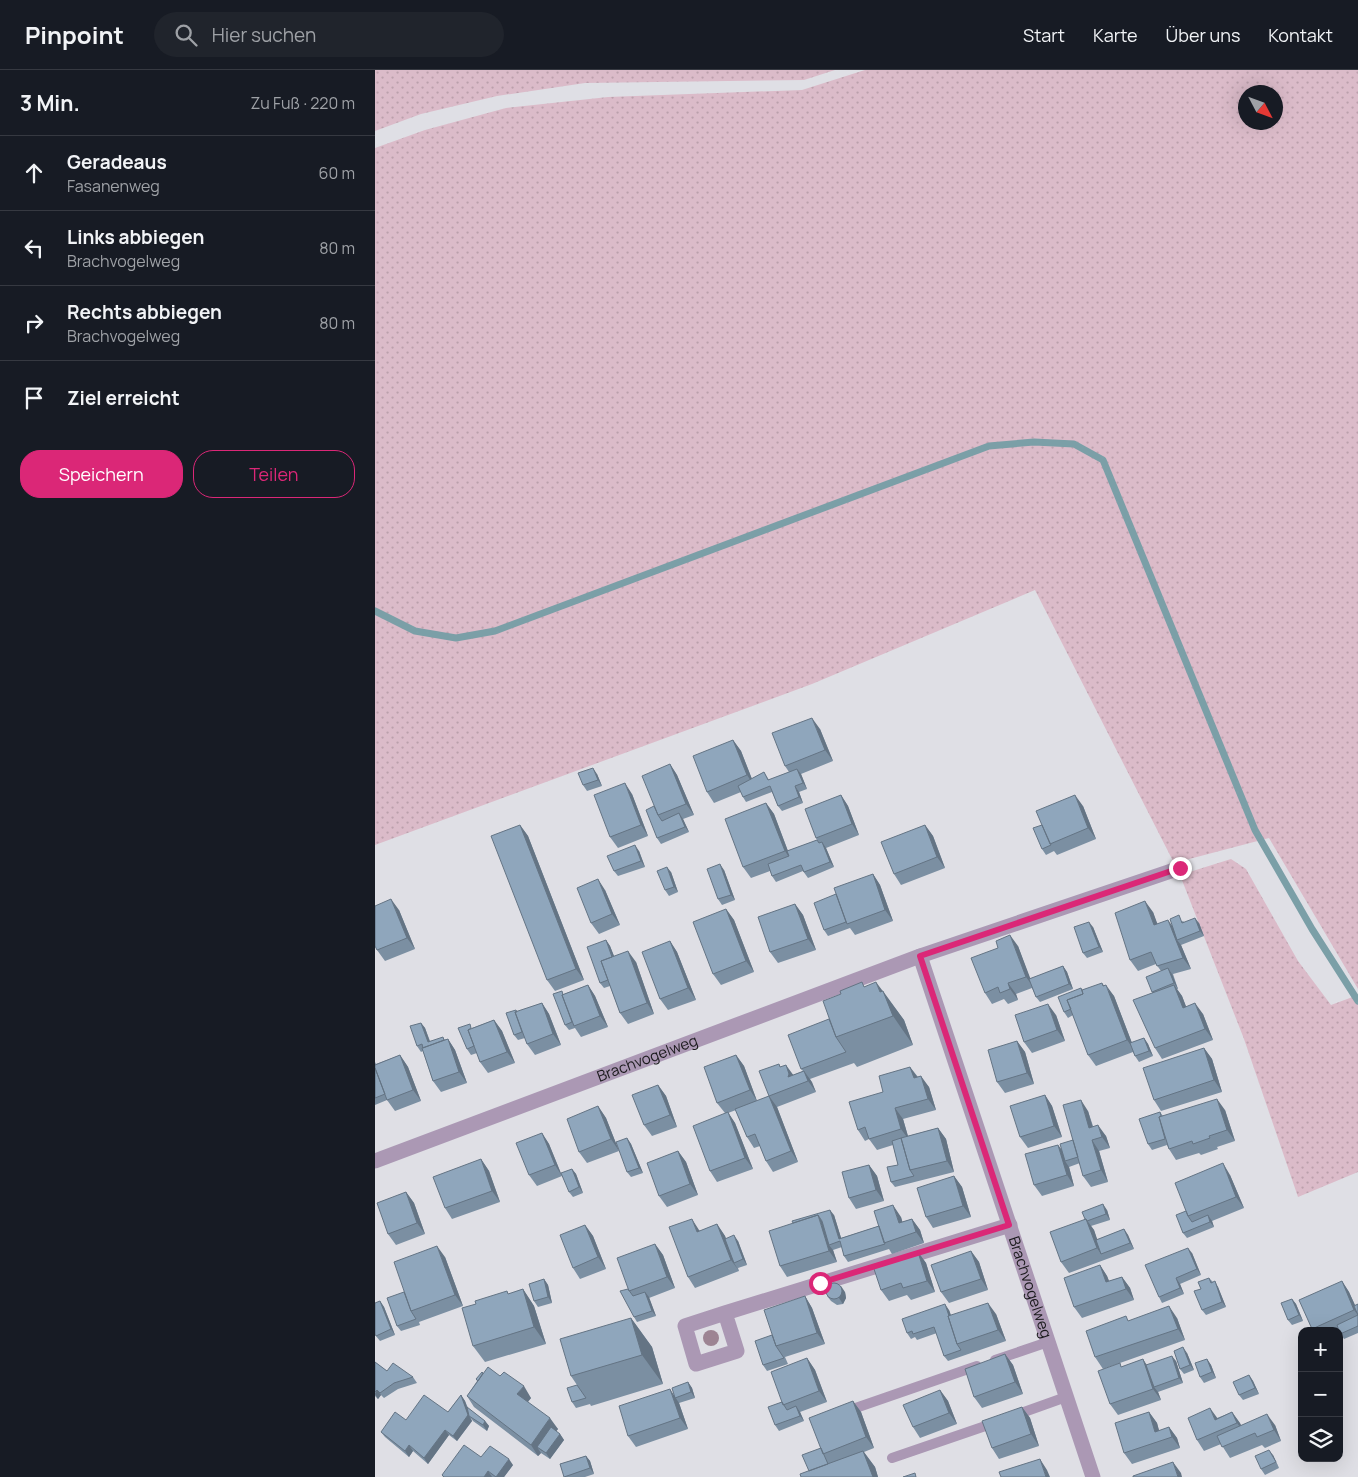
<!DOCTYPE html>
<html lang="de">
<head>
<meta charset="utf-8">
<style>
	body { margin:0; font-family:Manrope,sans-serif; background:#20242c; color:#f1f3f6 }
	.controls { position:absolute; right:15px; bottom:15px; display:grid; overflow:hidden; border-radius:10px; box-shadow:0 5px 20px #0002 }
	.controls button { width:45px; height:45px; display:grid; place-items:center; padding:0; border:0; border-bottom:1px solid #363941; background:#171b24; color:#f1f3f6; font:25px sans-serif }
	.compass { position:absolute; left:863px; top:15px; width:45px; height:45px; border-radius:50%; background:#171b24; box-shadow:0 5px 20px #0002; rotate:131deg }
	.stop { position:absolute; width:15px; height:15px; margin:-11px; border:4px solid #db2777; border-radius:50%; background:#fff }
	.stop.end { background:#db2777; border-color:#fff; box-shadow:0 1px 5px #0008 }
	.list { margin:0; padding:0; list-style:none }
	h2 { display:flex; justify-content:space-between; align-items:center; height:65px; margin:0; padding:0 20px; font-size:21px }
	h2 small { font-size:16px; font-weight:400; color:#9ea1a6 }
	.list li { display:grid; grid-template-columns:32px 1fr auto; gap:15px; align-items:center; box-sizing:border-box; height:75px; padding:0 20px; border-top:1px solid #363941 }
	.list b { display:block; font-size:19px; white-space:nowrap }
	.list p { margin:0; font-size:16px; white-space:nowrap; color:#9ea1a6 }
	.list em { font-size:16px; font-style:normal; color:#9ea1a6 }
	.actions { display:flex; gap:10px; padding:15px 20px }
	.actions a { flex:1; padding:11px 0; border:1px solid #db2777; border-radius:20px; text-align:center; font-size:18px; color:#db2777 }
	.actions .main { background:#db2777; color:#fff }
	.icon { flex:none; width:28px; height:28px; fill:none; stroke:currentColor; stroke-width:2; stroke-linecap:round; stroke-linejoin:round }
	.map { position:relative; flex:none; width:983px; height:1407px; overflow:hidden }
	header { display:flex; align-items:center; gap:30px; box-sizing:border-box; height:70px; padding:0 25px; background:#171b24; border-bottom:1px solid #363941 }
	header strong { font-size:24px }
	nav { display:flex; gap:28px; margin-inline-start:auto; font-size:18px }
	.search { width:350px; height:45px; background:#20242c; display:flex; align-items:center; gap:12px; box-sizing:border-box; padding:0 18px; border-radius:28px; color:#9ea1a6; font-size:19px }
	main { display:flex }
	aside { flex:1; background:#171b24 }
	.map>svg:first-child { display:block }
	.grass { fill:url(#grass-dots); fill-rule:evenodd }
	.lines { fill:none; stroke-linecap:round; stroke-linejoin:round }
	.stream { stroke:#7b9fa7; stroke-width:7 }
	.service { stroke:#ab98b4; stroke-width:10 }
	.minor { stroke:#ab98b4; stroke-width:15 }
	.tree { fill:#9d8493 }
	.wall { fill:#7b8fa2 }
	.shaded-wall { fill:#647484 }
	.building { fill:#8fa6bc; stroke:#647484 }
	.route { stroke:#db2777; stroke-width:6 }
	.labels { text-anchor:middle; stroke-width:4; stroke-linejoin:round; paint-order:stroke }
	.street-label { font-size:15px; fill:#1a1a1c; stroke:#dfdfe5 }
</style>
</head>
<body>
<header>
<strong>Pinpoint</strong>
<div class="search"><svg class="icon" aria-label="search" viewBox="0 0 24 24"><circle cx="10" cy="10" r="6"/><path d="M15 15l6 6"/></svg>Hier suchen</div>
<nav><a>Start</a><a>Karte</a><a>Über uns</a><a>Kontakt</a></nav>
</header>
<main>
<aside>
<h2>3 Min.<small>Zu Fuß · 220 m</small></h2>
<ul class="list">
<li><svg class="icon" aria-label="ahead" viewBox="0 0 24 24"><path d="M12 20V5M6 11l6-6 6 6"/></svg><div><b>Geradeaus</b><p>Fasanenweg</p></div><em>60 m</em></li>
<li><svg class="icon" aria-label="left" viewBox="0 0 24 24"><path d="M17 20v-9H6M10 6l-5 5 5 5"/></svg><div><b>Links abbiegen</b><p>Brachvogelweg</p></div><em>80 m</em></li>
<li><svg class="icon" aria-label="right" viewBox="0 0 24 24"><path d="M7 20v-9h11M14 6l5 5-5 5"/></svg><div><b>Rechts abbiegen</b><p>Brachvogelweg</p></div><em>80 m</em></li>
<li><svg class="icon" aria-label="arrive" viewBox="0 0 24 24"><path d="M6 21V4h12l-3 4 3 4H6"/></svg><div><b>Ziel erreicht</b></div></li>
</ul>
<div class="actions"><a class="main">Speichern</a><a>Teilen</a></div>
</aside>
<div class="map">
<svg width="983" height="1407" viewBox="0 0 983 1407">
	<defs>
		<pattern id="grass-dots" width="8" height="8" patternUnits="userSpaceOnUse" patternTransform="scale(1.25)"><rect width="8" height="8" fill="#dbbbc9"/><path d="M2 2h.1M6 6h.1" fill="none" stroke="#bba0ac" stroke-width="1.8" stroke-linecap="round"/></pattern>
	</defs>
	<rect width="100%" height="100%" fill="#dfdfe5"/>
	<path class="grass" d="M0,0h460l-31,10 -219,3 -88,13 -76,18 -46,17z
		M490,0h493v919l-89,-151 -95,25 -139,-273 -223,94 -437,161v-697l50,-18 81,-22 102,-11 194,-7zM871,22h30v30h-30z
		M856,789l15,10 52,92 33,44 27,-10v177l-60,25 -54,-158 -64,-164z"/>
	<g class="lines">
		<path class="stream" d="M0,541l40,20 41,7 39,-7 494,-185 45,-4 40,2 29,16 152,370 57,99 46,72"/>
		<path class="service" d="M620,1290l53,-18
			M469,1342l133,-46
			M638,1346l53,-19
			M517,1388l105,-36"/>
		<g class="minor">
			<path id="s1" d="M545,886l173,521"/>
			<path id="s2" d="M0,1091l545,-205 260,-88"/>
			<path d="M350,1243l12,38 -41,13 -11,-38 40,-13 285,-88"/>
		</g>
	</g>
	<circle class="tree" cx="336" cy="1268" r="8"/>
	<path class="wall" d="M445,659l13,32 -32,13 6,15 -8,3 4,11 -21,8 -4,-5 -6,-14 -26,10 -3,-5 -2,-5 -27,11 -7,-11 26,-52 8,11 11,28 12,-7 5,8 20,-8 -4,-6z
		M295,694l7,11 17,40 -11,4 6,13 -28,12 -4,-6 -3,-32z
		M222,704l5,12 -15,5 -4,-6z
		M257,724l16,42 -30,12 -8,-11z
		M466,725l7,11 11,29 -33,13 8,19 -26,11 -5,-7 -27,11 -4,-6 -2,-5 -19,7 -8,-11 23,-64 8,11 14,37 29,-11 -1,-2z
		M708,736l13,33 -39,16 -3,-4 -8,4 -4,-6v-24z
		M145,755l8,11 56,144 -29,11 -8,-11z
		M550,755l8,11 12,32 -44,17 -7,-11z
		M264,781l6,16 -27,9 -4,-5z
		M349,800l11,30 -13,5 -4,-6z
		M296,802l7,20 -9,4 -4,-6z
		M498,804l7,11 13,36 -38,14 -5,-7 -22,8 -4,-6 12,-36z
		M230,820l15,35 -21,9 -8,-11z
		M420,834l8,11 13,35 -38,13 -8,-11z
		M351,839l8,11 20,52 -33,13 -8,-11z
		M24,840l16,39 -30,12 -8,-11z
		M778,842l4,12 15,2 11,-5 1,1 15,1 5,13 -23,9 10,24 -18,5 5,15h-1l5,7 4,11 17,7 10,26 -51,19 -7,-11 -3,-55v-1l9,-21 -5,-7 -18,7 -8,-11z
		M718,857l10,25 -16,6 -4,-5z
		M231,870l4,6 4,10 22,6 18,52 -26,10 -8,-11 -10,-27 -6,2 -4,-5z
		M295,871l7,11 19,48 -28,10 -8,-11z
		M643,876l12,33 33,-13 4,6 6,17 -33,13 -4,-5 -4,-9 -16,6 2,6 -10,4 -4,-5 -12,5 -7,-11z
		M213,915l7,11 13,31 -27,10 -6,-9 -6,2 -4,-5 -1,-31z
		M729,916l10,10 18,47 12,-5 4,6 5,12 -14,6 -4,-6 -2,-4 -37,14 -8,-11 -15,-40 -5,3 -4,-6 17,-24 1,2z
		M490,917l17,4 22,29 9,25 -56,22 -3,-4 -44,16 6,13 -39,15 21,55 -25,10 -7,-11 -6,-15 -6,2 -7,-11 -11,-27 -8,3 7,10 18,46 -36,13 -7,-11 15,-58 -8,-10 19,-48 8,11 13,35 12,-5 12,-29 12,8 10,-4 -2,-2 28,-50z
		M167,933l7,11 12,31 -26,10 -8,-11 -2,-6 -7,2 -4,-5 3,-23z
		M681,945l9,26 -33,12 -8,-11z
		M119,950l8,11 13,32 -27,10 -8,-11 -3,-9 -6,2 -4,-6 5,-21z
		M46,953l4,5 5,13 18,-2 7,11 12,33 -26,9 -8,-11 -10,-30 -2,1 -4,-6z
		M642,971l8,11 9,32 -29,9 -8,-11z
		M829,978l8,11 10,33 -61,19 -7,-11z
		M25,985l8,12 13,34 -26,10 -8,-11 -12,5v-43l1,2z
		M535,997l8,10 11,10 7,23 -33,9 5,17 30,-8 8,11 8,33 -59,15 -4,-5 7,-17 -5,-20 -16,5 -8,-11 -4,2 -7,-11 25,-38z
		M283,1015l8,11 11,31 -25,9 -8,-11z
		M670,1025l7,11 10,31 -34,11 -8,-11z
		M223,1036l8,12 13,33 -32,12 -8,-11z
		M850,1040l10,31 -18,6 1,2 -17,6 -2,-2 -23,7 -7,-11 -2,-4 -15,5 -4,-6 12,-32 3,4z
		M713,1041l5,15 13,10 4,12 -11,3 9,31 -17,5 -8,-11 -3,-13 -11,4 5,19 -32,10 -8,-11 24,-40 4,5 11,-10z
		M167,1063l7,11 13,32 -25,10 -8,-11z
		M252,1068l4,6 12,29 -12,4 -4,-5z
		M303,1081l8,11 12,33 -31,12 -8,-11z
		M106,1089l8,12 11,31 -48,17 -7,-11z
		M494,1095l8,11 7,25 -28,8 -7,-11z
		M197,1099l4,5 7,19 -10,4 -4,-5z
		M855,1105l14,33 -32,13 2,6 -27,11 -4,-5 3,-22z
		M579,1106l8,11 9,30 -38,11 -7,-11z
		M31,1122l8,11 11,31 -29,11 -8,-11z
		M732,1140l3,10 -19,6 3,4 3,10 27,-11 4,6 6,14 -65,24 -8,-11 24,-43z
		M459,1145l7,23 38,-12 22,-9 1,5 10,-3 8,11 4,13 -32,11 -3,-5 -41,13 -4,-6 -2,-9 -9,3 4,12 -50,15 -7,-11z
		M342,1154l8,12 1,3 12,2 9,24 -9,3 1,3 -44,17 -7,-11 11,-47 1,1z
		M210,1155l8,11 13,33 -26,10 -7,-11z
		M280,1174l8,11 12,33 -26,10 7,18 -19,6 -3,-5 -6,-28z
		M596,1181l8,11 9,28 -39,13 -8,-11z
		M543,1182l8,11 9,29 -24,8 -4,-5 -18,6 -8,-11z
		M817,1183l9,22 -21,9 4,10 -22,9 -3,-6z
		M70,1187l18,49 -44,16 1,3 -19,6 -4,-5 7,-34z
		M725,1195l7,11 2,5 13,-4 8,11 4,12 -52,18 -8,-11z
		M834,1208l9,9 8,20 -20,8 -4,-5 -1,-21z
		M169,1209l4,6 4,18 -14,4 -4,-6z
		M967,1211l7,11 6,13 3,-1v29l-14,6 -5,-8h-26l-1,-2z
		M148,1219l11,17 12,38 -61,18 -12,-16 36,-52z
		M470,1222l1,6 -3,6 -6,1 -6,-4 -4,-5z
		M430,1226l7,12 13,36 -40,13 3,7 -21,7 -4,-6 9,-30z
		M917,1229l4,5 7,17 -11,4 -4,-5z
		M5,1231l4,6 11,28 -15,6 -4,-5z
		M574,1240l2,5 45,-1 10,27 -58,20 -4,-5 -7,-23 -20,7 -2,-3 -4,2 -4,-6z
		M256,1248l21,29 11,37 -72,22 -1,-2 -14,4 -4,-6 5,-17 -6,-9z
		M802,1248l8,22 -82,29 -8,-12 34,-36z
		M812,1283l7,17 -10,4 -4,-5z
		M630,1284l8,11 10,29 -41,14 -8,-11z
		M432,1288l8,12 12,32 -27,10 4,9 -25,10 -4,-6 7,-23z
		M768,1289l3,6 30,-4 7,22 -25,9 3,8 -43,15 -8,-11 12,-37z
		M832,1289l4,6 5,13 -12,5 -4,-6z
		M0,1292l12,9 26,6 4,6 -19,6 -14,9 -3,-3 -3,4 -3,-3z
		M108,1303l17,3 31,22 -3,4 30,27 -2,2 4,3 4,6 -14,19 -9,-6 -3,3 -64,-49 -7,-11 10,-15 -1,-2z
		M874,1305l4,6 6,13 -16,6 -4,-5z
		M313,1312l4,6 3,10 -16,5 9,26 -52,18 -8,-11z
		M565,1320l8,11 9,23 -37,14 -7,-11z
		M86,1325l4,6 3,7 17,13 4,5 -2,5 -14,-10 -2,-3 1,3 -15,20 -8,-6 -21,29 -15,-13 -4,6 -24,-20 -4,-5 25,-12 42,-8z
		M478,1331l8,11 13,36 -10,4 11,15 3,10h-77l8,-6 12,-23z
		M647,1337l8,11 9,28 -40,13 -7,-11z
		M774,1342l8,11 2,8 10,-4 8,11 3,10 -48,16 -8,-11z
		M857,1342l9,13h34l6,16 -16,7 -3,-3 -32,13 -9,-14 -17,7 -7,-11 20,-22z
		M898,1385l6,13 -14,7 -4,-6z
		M211,1386l4,5 4,13 -9,3h-20l-5,-13z
		M106,1387l32,8 -9,12h-61l-1,-2z"/>
	<path class="shaded-wall" d="M437,648l8,11 13,32 -8,-11z
		M358,670l8,11 14,36 -8,-12z
		M295,694l7,11 17,40 -8,-11z
		M218,698l4,6 5,12 -4,-6z
		M422,699l4,5 6,15 -4,-6z
		M250,713l7,11 16,42 -7,-11z
		M420,716l4,6 4,11 -4,-6z
		M466,725l7,11 11,29 -7,-11z
		M700,725l8,11 13,33 -8,-11z
		M391,733l8,11 18,48 -7,-11z
		M304,743l4,6 6,13 -4,-5z
		M145,755l8,11 56,144 -8,-11z
		M550,755l8,11 12,32 -8,-11z
		M447,772l4,6 8,19 -4,-5z
		M260,775l4,6 6,16 -4,-6z
		M345,794l4,6 11,30 -4,-5z
		M292,797l4,5 7,20 -4,-5z
		M498,804l7,11 13,36 -8,-11z
		M223,809l7,11 15,35 -8,-11z
		M16,829l8,11 16,39 -8,-11z
		M770,831l8,11 9,24 -8,-11z
		M420,834l8,11 13,35 -8,-11z
		M351,839l8,11 20,52 -8,-11z
		M820,848l4,5 5,13 -4,-5z
		M793,850l8,11 1,9 4,5 10,24 -8,-11z
		M714,852l4,5 10,25 -4,-5z
		M635,865l8,11 16,42 -8,-11z
		M231,870l4,6 9,23 -4,-6z
		M295,871l7,11 19,48 -8,-12z
		M253,881l8,11 18,52 -7,-11z
		M688,896l4,6 6,17 -4,-5z
		M793,898l4,6 6,15 -4,-6z
		M501,912l9,12 -2,-3 21,29 9,25 -20,-29 -13,-24z
		M633,913l8,11 2,6 -8,-11z
		M727,913l7,9 -3,-7 8,11 21,55 -8,-11z
		M213,915l7,11 13,31 -8,-11z
		M799,915l8,11 9,23 -8,-11z
		M167,933l7,11 12,31 -8,-11z
		M820,933l8,11 10,26 -8,-11z
		M673,934l8,11 9,26 -8,-11z
		M119,950l8,11 13,32 -8,-11z
		M46,953l4,5 7,20 -4,-6z
		M769,968l4,6 5,12 -4,-5z
		M73,969l7,11 12,33 -8,-11z
		M642,971l8,11 9,32 -7,-11z
		M829,978l8,11 10,33 -8,-12z
		M25,985l8,12 13,34 -8,-11z
		M361,985l8,11 13,35 -7,-11z
		M411,995l8,11 -6,1z
		M535,997l8,11h-4z
		M429,1001l8,11 4,10 -8,-11z
		M546,1006l8,11 7,23 -8,-11z
		M283,1015l8,11 11,31 -7,-12z
		M670,1025l7,11 10,31 -8,-11z
		M394,1026l8,11 21,55 -7,-11z
		M842,1029l8,11 10,31 -8,-11z
		M706,1030l7,11 8,28 -7,-11z
		M223,1036l8,12 13,33 -8,-12z
		M520,1038l8,11 6,21 -8,-11z
		M353,1042l7,11 18,46 -8,-11z
		M723,1055l8,11 4,12 -8,-11z
		M563,1058l8,11 8,33 -7,-11z
		M167,1063l7,11 13,32 -7,-11z
		M252,1068l4,6 12,29 -4,-5z
		M717,1070l7,11 9,31 -7,-12z
		M683,1075l8,11 -1,5 4,6 5,19 -7,-11z
		M303,1081l8,11 12,33 -8,-11z
		M106,1089l8,12 11,31 -8,-11z
		M848,1093l7,12 14,33 -8,-11z
		M494,1095l8,11 7,25 -8,-11z
		M197,1099l4,5 7,19 -4,-6z
		M579,1106l8,11 9,30 -8,-11z
		M31,1122l8,11 11,31 -8,-11z
		M728,1134l4,6 3,10 -4,-6z
		M518,1135l8,12 5,17 -7,-11z
		M455,1140l4,5 9,29 -4,-5z
		M443,1145l8,12 3,18 4,5 4,12 -8,-11z
		M833,1145l4,6 2,6 -4,-5z
		M317,1149l7,11 6,13 -8,-11z
		M537,1149l8,11 4,13 -8,-11z
		M711,1149l8,11 8,23 -1,1 -4,-6z
		M342,1154l8,12 10,26 -1,1 5,8 -8,-11z
		M210,1155l8,11 13,33 -8,-12z
		M749,1159l4,6 6,14 -4,-6z
		M359,1165l4,6 9,24 -4,-6z
		M280,1174l8,11 12,33 -8,-11z
		M62,1176l8,11 18,49 -8,-11z
		M813,1178l4,5 9,22 -4,-6z
		M596,1181l8,11 9,28 -7,-11z
		M543,1182l8,11 9,29 -8,-11z
		M725,1195l7,11 7,18 -8,-12z
		M747,1207l8,11 4,12 -8,-11z
		M801,1208l4,6 4,10 -4,-6z
		M169,1209l4,6 4,18 -4,-6z
		M840,1211l3,6 8,20 -4,-5z
		M967,1211l7,11 9,20v3l-4,-5z
		M466,1216l4,6 1,6 -3,6 -4,-6z
		M148,1219l11,17 12,38 -12,-17z
		M270,1222l4,5 7,19 -4,-5z
		M430,1226l7,12 13,36 -8,-11z
		M917,1229l4,5 7,17 -4,-6z
		M5,1231l4,6 11,28 -4,-6z
		M613,1233l8,11 10,27 -8,-11z
		M570,1234l4,6 4,12 -3,-3z
		M794,1236l8,12 8,22 -7,-11z
		M256,1248l21,29 11,37 -21,-29z
		M808,1277l4,6 7,17 -4,-5z
		M630,1284l8,11 10,29 -8,-12z
		M797,1286l4,5 7,22 -4,-5z
		M432,1288l8,12 12,32 -8,-11z
		M768,1289l7,11 4,17 4,5 3,8 -8,-11z
		M832,1289l4,6 5,13 -4,-6z
		M874,1305l4,6 6,13 -4,-6z
		M313,1312l4,6 3,10 -4,-6z
		M149,1316l7,12 -6,7 -8,-11z
		M295,1319l9,14 9,26 -8,-11z
		M2,1320l4,5 -3,4 -3,-5z
		M565,1320l8,11 9,23 -8,-11z
		M86,1325l4,6 5,15h-1l3,5 -15,20 -4,-5z
		M478,1331l8,11 13,36 -8,-11z
		M421,1336l4,6 4,9 -4,-5z
		M647,1337l8,11 9,28 -8,-12z
		M835,1338l8,11 4,12 -7,-11z
		M774,1342l8,11 5,18 -7,-9z
		M857,1342l8,11 5,11 -8,-11z
		M892,1344l8,11 6,16 -7,-11z
		M175,1348l8,11 -16,22 -5,-4 4,6 -3,3 -7,-11z
		M110,1351l4,5 -2,5 -4,-6z
		M794,1357l8,11 3,10 -8,-11z
		M70,1360l4,5 -21,29 -4,-6z
		M185,1364l4,6 -14,19 -4,-6z
		M34,1375l4,6 -4,6 -4,-6z
		M894,1380l4,5 6,13 -3,-6z
		M488,1381l12,16 3,10h-5z
		M211,1386l4,5 4,13 -4,-6z
		M134,1389l4,6 -9,12h-8z
		M665,1389l7,11 3,7h-4z
		M798,1392l8,11 1,4h-4z
		M113,1401l4,6h-8z"/>
	<path class="building" d="M437,648l13,32 -40,16 -13,-33z
		M358,670l14,35 -40,17 -14,-36z
		M295,694l16,40 -28,11 -16,-39z
		M218,698l5,12 -15,5 -5,-12z
		M422,699l6,14 -8,3 4,11 -21,9 -8,-20 -27,11 -5,-11 26,-14 4,8z
		M250,713l16,42 -31,12 -16,-42z
		M466,725l11,29 -36,14 -11,-29z
		M700,725l13,33 -38,16 -14,-33z
		M391,733l19,48 -42,16 -18,-48z
		M279,736l4,9 4,6 17,-8 6,14 -28,11 -11,-28z
		M145,755l56,144 -29,11 -56,-144z
		M550,755l12,32 -43,17 -13,-32z
		M667,755l9,20 -9,4 -9,-21z
		M442,770l2,3 3,-1 8,20 -26,10 -3,-7 -29,11 -4,-12 21,-8 -2,-5z
		M260,775l6,16 -27,10 -7,-15z
		M345,794l11,31 -13,4 -11,-30z
		M292,797l7,20 -9,3 -8,-19z
		M498,804l12,36 -38,14 -13,-36z
		M223,809l14,35 -21,9 -14,-35z
		M461,824l10,28 -22,8 -10,-27z
		M16,829l16,39 -30,12 -2,-4v-40z
		M770,831l9,24 14,-5 15,38 -26,8 -6,-14 -21,8 -15,-47z
		M420,834l13,35 -38,13 -12,-35z
		M351,839l20,52 -33,13 -20,-52z
		M804,845l3,8 13,-5 5,13 -23,9 -7,-21z
		M714,852l10,25 -16,6 -9,-26z
		M635,865l16,42 -18,6 2,6 -10,4 -2,-6 -13,6 -14,-35 27,-10 -2,-7z
		M231,870l6,17 -11,4 7,19 -8,3 -13,-36z
		M295,871l18,47 -28,11 -18,-47z
		M253,881l19,52 -27,10 -19,-52z
		M688,896l6,18 -33,13 -7,-18z
		M793,898l6,15 -22,9 -6,-15z
		M487,912l2,5 12,-5 4,10 3,-1 10,25 -57,21 -13,-36 18,-7 -1,-3z
		M727,913l1,3 3,-1 21,55 -39,15 -21,-55 16,-6 -1,-4z
		M213,915l12,31 -26,10 -12,-31z
		M799,915l9,23 12,-5 10,26 -50,19 -22,-48z
		M706,918l2,6 -16,6 4,9 -7,3 -6,-15z
		M187,921l1,4h-1l10,27 -7,3 -12,-31z
		M167,933l11,31 -26,10 -12,-32z
		M673,934l9,26 -33,12 -9,-27z
		M141,940l1,2h-2l7,20 -8,3 -8,-22z
		M454,949l7,18 10,15 -45,17 -13,-34z
		M119,950l13,32 -27,10 -12,-32z
		M46,953l7,19 15,-5 1,3 -21,8 -1,-4 -5,2 -7,-20z
		M95,954l1,4 -3,2 6,16 -7,3 -9,-21z
		M769,968l5,13 -14,5 -5,-13z
		M73,969l11,33 -26,9 -11,-33z
		M642,971l10,32 -30,9 -9,-32z
		M829,978l10,32 -60,20 -11,-32z
		M25,985l13,35 -26,10 -12,-32v-3z
		M361,985l14,35 -33,13 -13,-36z
		M404,994l1,3 6,-2 3,9 -1,3 16,-6 4,10 -39,15 -10,-25z
		M535,997l4,11 7,-2 7,23 -33,9 6,21 -32,10 -4,-12 -7,3 -9,-28 34,-10 -4,-16z
		M0,998l10,26 -10,4z
		M283,1015l12,30 -26,10 -12,-30z
		M670,1025l9,31 -34,11 -10,-31z
		M394,1026l22,55 -25,10 -11,-27 -8,3 -12,-28z
		M842,1029l10,31 -18,6 1,2 -17,6 -1,-3 -23,8 -10,-32z
		M706,1030l8,28 9,-3 4,12 -10,3 9,30 -18,6 -20,-71z
		M223,1036l13,33 -32,13 -12,-33z
		M353,1042l17,46 -35,13 -17,-45z
		M785,1042l1,4 -2,1 6,22 -17,5 -9,-25z
		M563,1058l9,33 -37,9 -9,-32z
		M167,1063l13,32 -26,10 -13,-32z
		M252,1068l12,30 -12,4 -11,-30z
		M526,1068l9,32 4,6 -23,6 -4,-15 11,-2 -6,-24z
		M698,1070l5,17 -13,4 -5,-17z
		M683,1075l9,30 -33,10 -9,-31z
		M303,1081l12,33 -31,12 -12,-33z
		M106,1089l11,32 -47,17 -12,-31z
		M848,1093l13,34 -48,19 -13,-33z
		M494,1095l7,25 -27,8 -7,-26z
		M197,1099l7,18 -10,5 -8,-19z
		M579,1106l9,30 -37,11 -9,-29z
		M31,1122l11,31 -29,11 -11,-31z
		M728,1134l3,10 -19,7 -1,-2h-1l-3,-7z
		M518,1135l6,18 13,-4 4,13 -32,11 -10,-32z
		M455,1140l9,29 40,-13 6,18 -41,12 -4,-15 -11,4 -7,-24 -4,-6 -25,8 -1,-2z
		M811,1141l2,5 4,6 16,-7 2,7 -27,11 -7,-18z
		M443,1145l11,36 -49,15 -11,-35z
		M317,1149l5,13 20,-8 14,36 -43,17 -19,-50z
		M711,1149l11,29 -36,14 -11,-30z
		M210,1155l13,32 -25,11 -13,-33z
		M749,1159l6,14 -29,11 -5,-14z
		M359,1165l9,24 -9,4 -9,-24z
		M280,1174l12,33 -38,14 -12,-33z
		M62,1176l18,49 -44,16 -17,-49z
		M813,1178l9,21 -21,9 4,10 -21,9 -14,-32z
		M596,1181l10,28 -40,13 -10,-27z
		M543,1182l9,29 -24,7 -2,-5 -20,7 -8,-24z
		M725,1195l6,17 16,-5 4,12 -52,18 -10,-29z
		M834,1208l2,5 4,-2 7,21 -20,8 -8,-19 7,-2 -3,-7z
		M169,1209l4,18 -14,4 -5,-17z
		M967,1211l12,29 -42,19 -13,-29z
		M451 1221a8 8 0 1 1 16 0a8 8 0 1 1-16 0Z
		M148,1219l11,38 -61,19 -11,-38 14,-4 -1,-3 32,-10 1,3z
		M253,1219l5,7 12,-4 7,19 -18,6 -14,-26z
		M29,1222l7,19 5,8 -19,7 -10,-28z
		M430,1226l12,37 -41,13 -12,-36z
		M917,1229l7,16 -11,5 -7,-17z
		M5,1231l11,28 -15,7 -1,-2v-31z
		M613,1233l10,27 -41,14 -9,-28z
		M570,1234l4,12h-1l9,28 4,6 -17,6 -10,-29 -21,7 -1,-3 -5,2 -5,-14z
		M983,1234v22l-18,8 -3,-9 21,-10 -4,-9z
		M794,1236l9,23 -83,28 -9,-26 40,-15 2,5z
		M256,1248l11,37 -71,21 -11,-37z
		M397,1265l4,11 8,12 -21,7 -8,-24z
		M808,1277l7,18 -10,4 -6,-18z
		M630,1284l10,28 -41,15 -9,-28z
		M797,1286l7,22 -25,9 -8,-22z
		M432,1288l12,33 -36,14 -12,-33z
		M768,1289l10,30 -43,15 -12,-33 22,-8 1,4z
		M832,1289l5,13 -12,5 -5,-14z
		M0,1292l12,9 6,-8 20,14 -19,6 -14,10 -3,-3 -2,2z
		M113,1297l12,9 4,-4 20,14 -7,8 33,24 -19,27 -64,-49z
		M107,1302l1,1 -5,8 -2,-2z
		M874,1305l6,13 -16,7 -6,-13z
		M313,1312l3,10 -16,6 -3,-10z
		M202,1315l9,13 -14,4 -5,-14z
		M295,1319l10,29 -52,18 -9,-30z
		M565,1320l9,23 -36,14 -10,-22z
		M49,1325l24,17 13,-17 7,20 -15,21 -8,-6 -21,28 -15,-13 -4,6 -24,-19 14,-20 11,8z
		M478,1331l13,36 -43,17 -14,-36z
		M407,1332l5,8 9,-4 4,10 -25,9 -7,-18z
		M92,1337l18,14 -2,4 -14,-9z
		M647,1337l9,27 -39,14 -10,-27z
		M835,1338l5,12 17,-8 5,11 -40,17 -9,-22z
		M774,1342l6,20 14,-5 3,10 -48,16 -9,-30z
		M892,1344l7,16 -17,7 -2,-4 -33,14 -5,-11z
		M176,1357l9,7 -14,19 -9,-6z
		M89,1375l17,12 9,-11 19,13 -13,18 -8,-6 -4,6h-40l-2,-2z
		M446,1378l7,16 -19,7 -7,-16z
		M894,1380l7,12 -15,7 -6,-13z
		M488,1381l10,26h-72l-1,-3z
		M211,1386l4,12 -26,9 -4,-13z
		M665,1389l6,18h-45l-2,-5z
		M798,1392l5,15h-45v-1z
		M540,1403l1,4h-13z"/>
	<g class="lines">
		<path class="route" d="M445,1213l189,-58 -89,-269 260,-88"/>
	</g>
	<g class="labels">
		<g class="street-label">
			<text dy="5" stroke="none"><textPath href="#s2" startOffset="291">Brachvogelweg</textPath></text>
			<text dy="5" stroke="none"><textPath href="#s1" startOffset="349">Brachvogelweg</textPath></text>
		</g>
	</g>
</svg>
<div class="controls">
<button>+</button>
<button>−</button>
<button><svg class="icon" aria-label="layers" viewBox="0 0 24 24"><path d="M12 4l9 5-9 5-9-5zM3 14l9 5 9-5"/></svg></button>
</div>
<svg class="compass" viewBox="-18 -18 36 36"><path d="M0-13l5 13h-10z" fill="#e53935"/><path d="M0 13l5-13h-10z" fill="#9ea1a6"/></svg>
<div class="stop" style="left:445px;top:1213px"></div>
<div class="stop end" style="left:805px;top:798px"></div>
</div>
</main>
</body>
</html>
